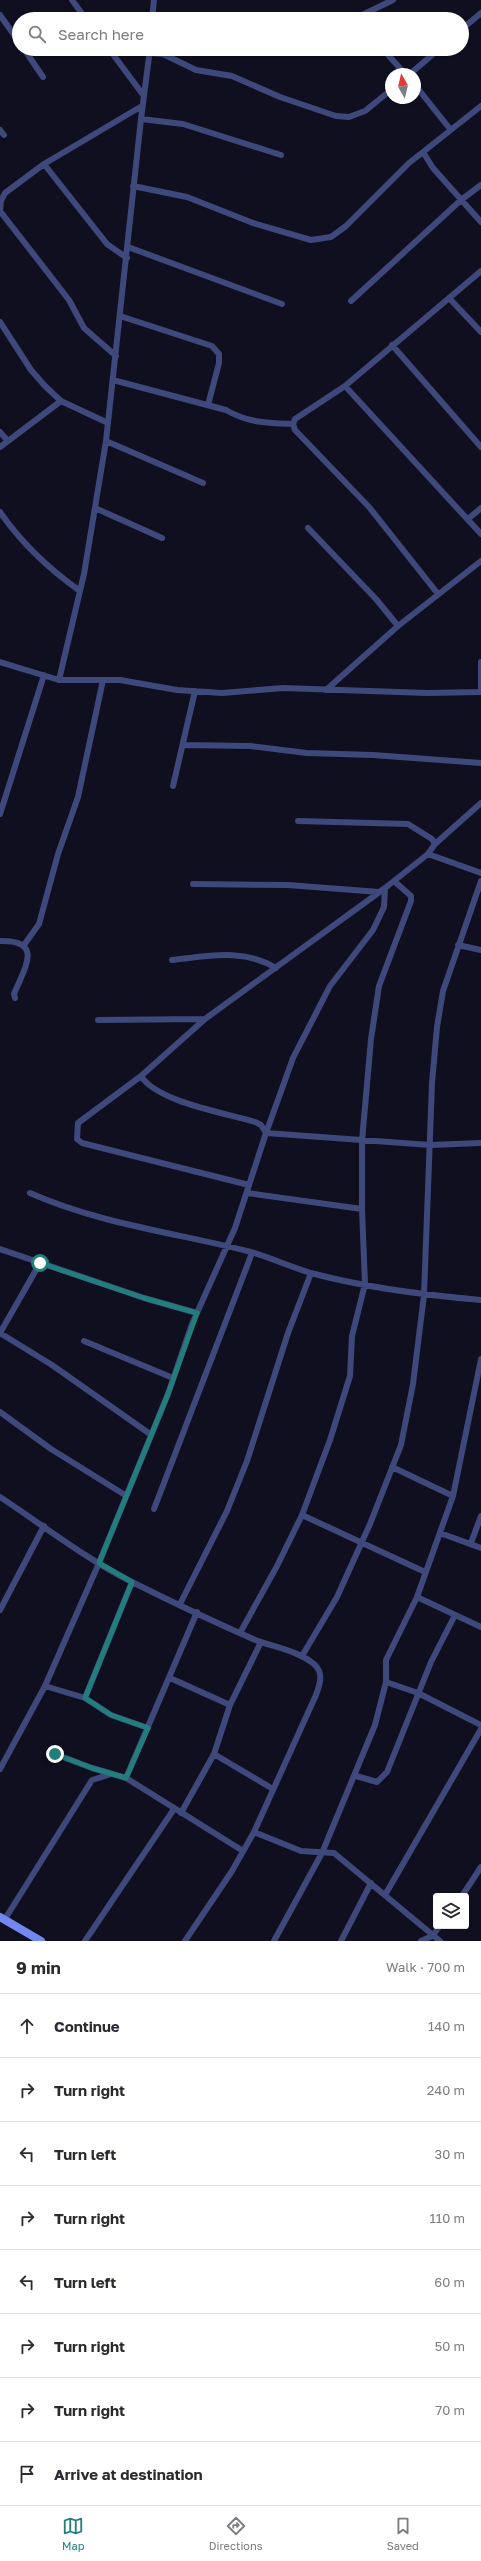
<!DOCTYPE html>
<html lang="en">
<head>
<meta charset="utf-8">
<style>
	body { margin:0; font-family:"Golos Text",sans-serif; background:#f7f7f7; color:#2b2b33 }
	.controls { position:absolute; right:12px; bottom:12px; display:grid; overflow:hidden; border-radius:4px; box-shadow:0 1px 3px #0004 }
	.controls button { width:36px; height:36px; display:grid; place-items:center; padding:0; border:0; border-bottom:1px solid #e1e1e2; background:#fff; color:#2b2b33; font:20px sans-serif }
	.compass { position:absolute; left:385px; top:68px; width:36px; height:36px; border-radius:50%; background:#fff; box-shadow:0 1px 3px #0004; rotate:352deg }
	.stop { position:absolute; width:12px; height:12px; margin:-9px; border:3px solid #227e7a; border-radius:50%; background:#fff }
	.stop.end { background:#227e7a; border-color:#fff; box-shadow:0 1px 4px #0008 }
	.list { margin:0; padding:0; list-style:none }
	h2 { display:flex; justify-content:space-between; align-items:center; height:52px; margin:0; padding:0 16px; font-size:17px }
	h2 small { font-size:13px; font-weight:400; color:#7c7c81 }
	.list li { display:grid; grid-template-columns:26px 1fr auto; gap:12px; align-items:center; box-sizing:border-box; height:64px; padding:0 16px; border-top:1px solid #e1e1e2 }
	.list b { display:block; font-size:15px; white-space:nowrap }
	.list em { font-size:13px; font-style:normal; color:#7c7c81 }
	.icon { flex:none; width:22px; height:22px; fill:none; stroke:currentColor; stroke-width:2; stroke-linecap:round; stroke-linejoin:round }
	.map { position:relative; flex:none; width:481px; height:1941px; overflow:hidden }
	.search { position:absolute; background:#fff; box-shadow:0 1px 3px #0004; left:12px; right:12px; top:12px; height:44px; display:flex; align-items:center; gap:10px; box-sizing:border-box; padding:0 14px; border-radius:22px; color:#7c7c81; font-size:15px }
	.sheet { height:564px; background:#fff }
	nav { display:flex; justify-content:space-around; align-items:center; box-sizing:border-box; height:56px; border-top:1px solid #e1e1e2; background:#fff; font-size:11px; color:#7c7c81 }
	nav a { display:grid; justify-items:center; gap:2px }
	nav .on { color:#227e7a }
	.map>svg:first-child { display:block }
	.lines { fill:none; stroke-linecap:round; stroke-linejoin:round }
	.minor { stroke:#3f487b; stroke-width:6 }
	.secondary { stroke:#7387f1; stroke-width:8 }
	.route { stroke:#227e7a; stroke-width:5 }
</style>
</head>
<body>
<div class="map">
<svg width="481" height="1941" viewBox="0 0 481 1941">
	<rect width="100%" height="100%" fill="#0f0f20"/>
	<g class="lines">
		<path class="minor" d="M72,0l14,19
			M0,15l19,27
			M152,19l2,-19
			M362,19v-4l31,-15
			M462,29l19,-16
			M24,49l19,28
			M109,49l35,47
			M383,49l22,25
			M149,53l14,1 33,16 36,6 48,21 56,19 13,1 16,-6 26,-21
			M410,74l29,-25
			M415,85l35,44
			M481,106l-58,46 10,16 48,54
			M141,119l9,-70
			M0,130l4,5
			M44,164l63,80 20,14
			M133,186l54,11 66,26 58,17 20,-3 15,-11 63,-63 14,-11
			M128,247l154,57
			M449,298l32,34
			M351,301l110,-101 20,-15
			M120,316l92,30 7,8v9l-11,42
			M0,322l31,48 14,16 16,15 47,22
			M392,345l89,102
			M116,356l-32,-28 -15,-28 -69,-89 1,-10 4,-8 39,-29 98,-58
			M113,380l113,30c22,13 42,13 67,14
			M345,386l136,148
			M0,432l8,9
			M106,441l97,42
			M0,447l61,-46
			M95,508l67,30
			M0,512c22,32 49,57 80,79
			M468,519l13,-11
			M308,528l68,71 22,27
			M438,594l-69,-87 -74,-77 -2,-6 2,-5 50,-33 136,-115
			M0,662l59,18h61l57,10 45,3 61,-5 144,5 54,-1
			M59,680l25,-106 22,-133 35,-322 42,5 98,31
			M326,690l72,-64 83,-65
			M481,692v-30
			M183,745l67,1 57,7 66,2 108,8
			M173,786l22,-95
			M0,814l44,-139
			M298,821l110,3 24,15 3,5
			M428,854l53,19
			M193,884l95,1 91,7
			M0,941c44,-1 25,26 14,53l1,4
			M24,945l15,-21 19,-70 20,-57 25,-117
			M458,945l23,5
			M172,960c37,-4 71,-12 104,8
			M98,1020l107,-1
			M141,1076c16,26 85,37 114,46l6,3 5,8 164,12 51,-2
			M249,1185l-167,-42 -5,-4 1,-16 63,-47 64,-57 180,-131
			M30,1193c70,31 147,40 221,59 20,6 40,15 60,21 55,15 113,22 170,27
			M247,1193l115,16
			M0,1249l144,49 53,15
			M40,1263l-40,70 52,32 98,69
			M84,1341l89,37
			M0,1412l51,37 74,46
			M392,1467l61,29
			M0,1497c44,29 86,62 132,85 40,20 80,39 121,57 19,8 44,11 61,25 10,9 6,20 2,31l-62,137 -22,39 -47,70
			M154,1509l98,-256
			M302,1515l123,57
			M440,1533l41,15
			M471,1543l10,-27
			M417,1597l64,30
			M180,1604l47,-93 20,-50 41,-128 23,-60
			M0,1610l44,-84
			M240,1633l37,-67 25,-51 28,-75 20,-64 2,-40 13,-52 -3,-75v-68l9,-102 8,-53 32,-85v-5l-17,-15
			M302,1656l35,-59 33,-73 31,-79 12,-61 11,-89 8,-212 5,-56 6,-36 38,-110
			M170,1678l60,27
			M386,1682l32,11 63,32
			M45,1686l40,12 26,17 37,13
			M85,1698l47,-116
			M55,1754l37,14 34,10 117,73
			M214,1754l59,35
			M0,1769l45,-83 54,-123 69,-169 24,-70 43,-96 31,-95 27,-75 37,-72 43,-56 11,-23 1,-19 43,-34 7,-10 46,-41
			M356,1776l21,6 10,-10 44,-110 24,-47
			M126,1778l71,-166
			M181,1813l33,-59 16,-49 31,-63
			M254,1832l47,19 33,2 106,88
			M385,1895l96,-166
			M462,1896l19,-29
			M5,1919l87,-139 19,-6
			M85,1941l89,-132
			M274,1941l48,-88 53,-128 11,-43v-22l31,-63 36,-101 28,-137
			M341,1941l30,-58
			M421,1941l11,-5 8,-10"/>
		<path class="secondary" d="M0,1917l41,24"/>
	</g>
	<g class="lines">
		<path class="route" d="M40,1263l104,35 53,15 -29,81 -69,169 33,19 -47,116 26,17 37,13 -22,50 -34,-10 -37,-14"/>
	</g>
</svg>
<div class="controls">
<button><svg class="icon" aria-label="layers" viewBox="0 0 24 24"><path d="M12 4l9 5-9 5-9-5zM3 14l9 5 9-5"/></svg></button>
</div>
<svg class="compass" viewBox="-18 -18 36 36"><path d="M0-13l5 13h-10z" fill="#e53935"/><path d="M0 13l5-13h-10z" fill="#7c7c81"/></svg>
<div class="stop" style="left:40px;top:1263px"></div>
<div class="stop end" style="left:55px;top:1754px"></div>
<div class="search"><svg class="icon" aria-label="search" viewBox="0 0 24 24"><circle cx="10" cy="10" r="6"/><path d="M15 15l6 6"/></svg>Search here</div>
</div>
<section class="sheet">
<h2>9 min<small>Walk · 700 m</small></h2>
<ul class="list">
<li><svg class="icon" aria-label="ahead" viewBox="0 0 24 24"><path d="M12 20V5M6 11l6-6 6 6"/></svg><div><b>Continue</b></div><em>140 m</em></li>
<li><svg class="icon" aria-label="right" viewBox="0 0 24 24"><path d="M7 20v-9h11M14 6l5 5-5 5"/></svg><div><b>Turn right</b></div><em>240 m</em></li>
<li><svg class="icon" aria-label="left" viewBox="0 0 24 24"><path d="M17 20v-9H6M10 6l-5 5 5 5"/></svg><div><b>Turn left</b></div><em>30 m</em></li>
<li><svg class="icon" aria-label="right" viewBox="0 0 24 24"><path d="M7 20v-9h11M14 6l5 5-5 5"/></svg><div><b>Turn right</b></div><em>110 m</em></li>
<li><svg class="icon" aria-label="left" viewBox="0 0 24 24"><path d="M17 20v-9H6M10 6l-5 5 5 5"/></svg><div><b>Turn left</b></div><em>60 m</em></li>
<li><svg class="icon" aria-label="right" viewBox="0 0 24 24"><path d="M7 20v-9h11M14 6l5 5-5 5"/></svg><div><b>Turn right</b></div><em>50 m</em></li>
<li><svg class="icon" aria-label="right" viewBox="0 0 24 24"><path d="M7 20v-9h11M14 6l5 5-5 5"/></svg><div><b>Turn right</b></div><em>70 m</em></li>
<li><svg class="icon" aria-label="arrive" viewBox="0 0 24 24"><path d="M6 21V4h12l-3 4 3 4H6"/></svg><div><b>Arrive at destination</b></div></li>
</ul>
</section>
<nav>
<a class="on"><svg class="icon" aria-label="map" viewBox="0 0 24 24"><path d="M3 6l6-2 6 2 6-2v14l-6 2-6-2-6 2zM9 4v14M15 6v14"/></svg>Map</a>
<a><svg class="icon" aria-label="directions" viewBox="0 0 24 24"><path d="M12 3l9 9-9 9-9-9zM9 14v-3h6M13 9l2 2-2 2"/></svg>Directions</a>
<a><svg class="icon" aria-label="saved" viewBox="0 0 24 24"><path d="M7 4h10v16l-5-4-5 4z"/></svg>Saved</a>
</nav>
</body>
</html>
